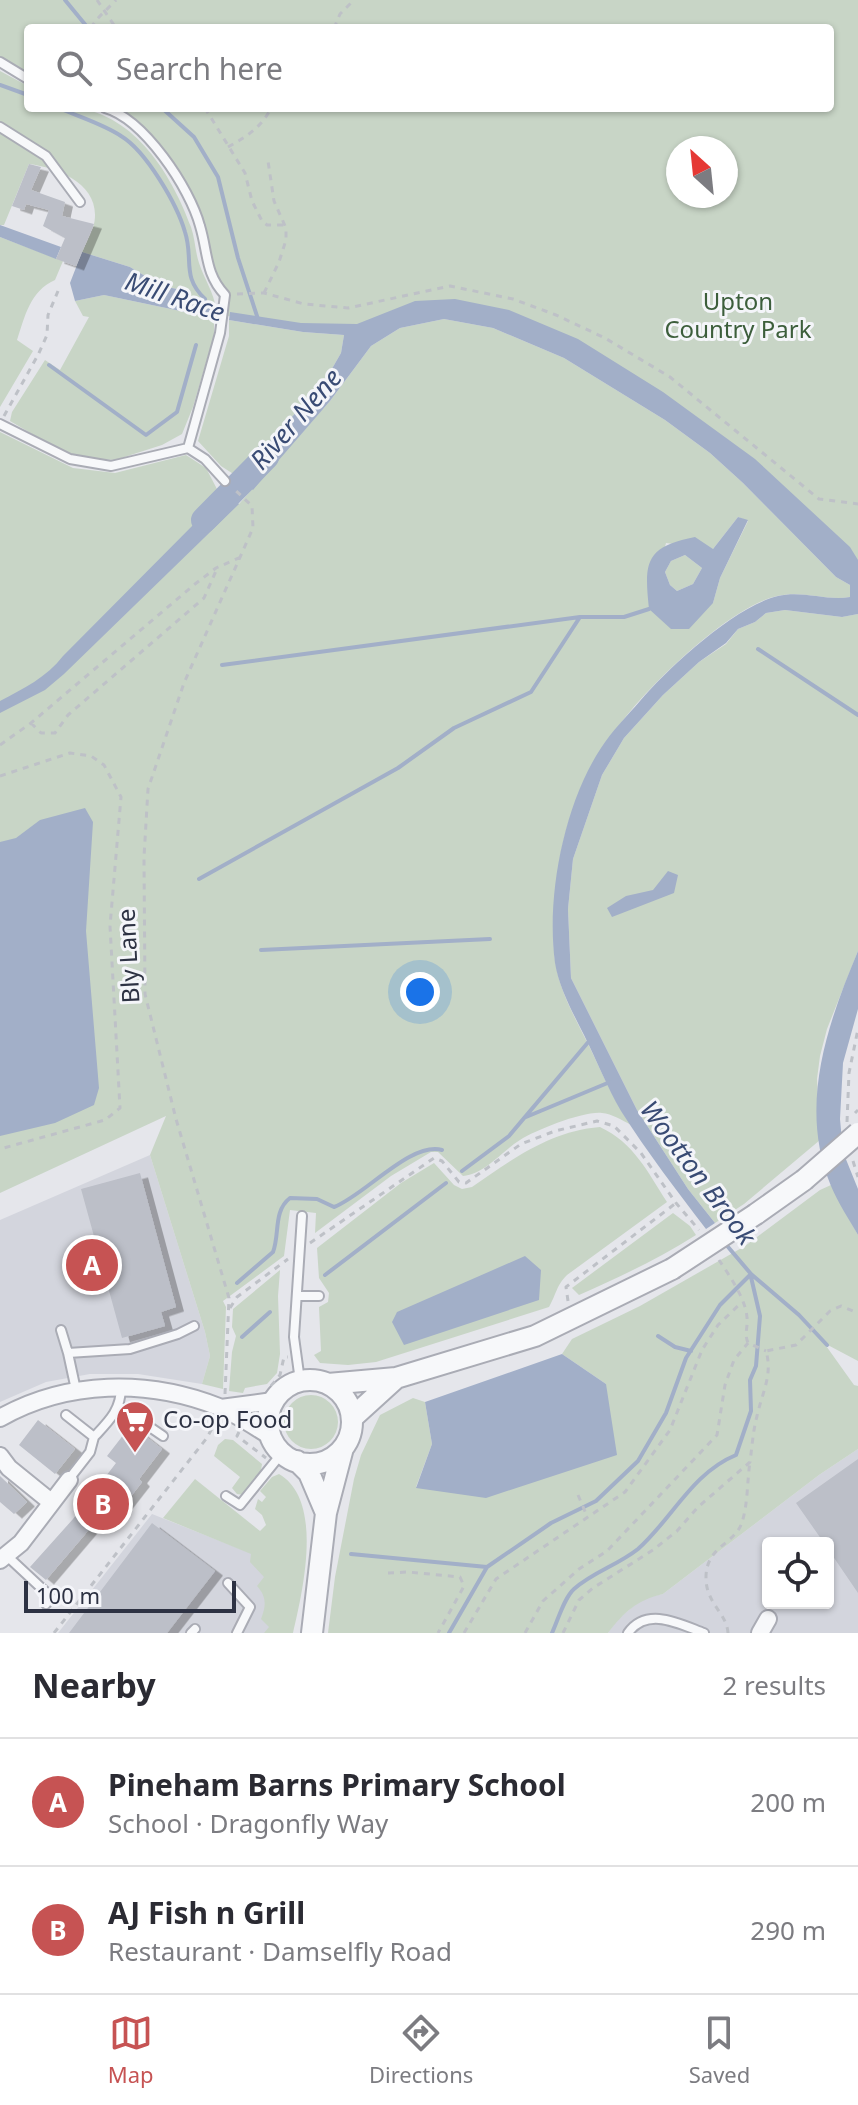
<!DOCTYPE html>
<html lang="en">
<head>
<meta charset="utf-8">
<style>
	body { margin:0; font-family:"Noto Sans",sans-serif; background:#f2f2f3; color:#2b2b33 }
	.controls { position:absolute; right:24px; bottom:24px; display:grid; overflow:hidden; border-radius:8px; box-shadow:0 2px 6px #0004 }
	.controls button { width:72px; height:72px; display:grid; place-items:center; padding:0; border:0; border-bottom:2px solid #e1e1e2; background:#fff; color:#2b2b33; font:40px sans-serif }
	.compass { position:absolute; left:666px; top:136px; width:72px; height:72px; border-radius:50%; background:#fff; box-shadow:0 2px 6px #0004; rotate:333deg }
	.scale { position:absolute; left:24px; bottom:20px; width:212px; box-sizing:border-box; padding-left:8px; border:4px solid #2d3243; border-top:0; font-size:22px; line-height:28px; white-space:nowrap; color:#2d3243; -webkit-text-stroke:6px #f4f5f9; paint-order:stroke }
	.you { position:absolute; left:420px; top:992px; width:28px; height:28px; margin:-20px; border:6px solid #fff; border-radius:50%; background:#1a73e8; box-shadow:0 0 0 12px #1a73e833 }
	.badge { display:grid; place-items:center; width:52px; height:52px; border-radius:50%; background:#c65353; color:#fff; font-size:26px; font-weight:700 }
	.pin { position:absolute; translate:-50% -50%; border:4px solid #fff; box-shadow:0 2px 8px #0006 }
	.list { margin:0; padding:0; list-style:none }
	h2 { display:flex; justify-content:space-between; align-items:center; height:104px; margin:0; padding:0 32px; font-size:34px }
	h2 small { font-size:26px; font-weight:400; color:#7c7c81 }
	.list li { display:grid; grid-template-columns:52px 1fr auto; gap:24px; align-items:center; box-sizing:border-box; height:128px; padding:0 32px; border-top:2px solid #e1e1e2 }
	.list b { display:block; font-size:30px; white-space:nowrap }
	.list p { margin:0; font-size:26px; white-space:nowrap; color:#7c7c81 }
	.list em { font-size:26px; font-style:normal; color:#7c7c81 }
	.icon { flex:none; width:44px; height:44px; fill:none; stroke:currentColor; stroke-width:2; stroke-linecap:round; stroke-linejoin:round }
	.map { position:relative; flex:none; width:858px; height:1633px; overflow:hidden }
	.search { position:absolute; background:#fff; box-shadow:0 2px 6px #0004; left:24px; right:24px; top:24px; height:88px; display:flex; align-items:center; gap:20px; box-sizing:border-box; padding:0 28px; border-radius:8px; color:#7c7c81; font-size:30px }
	.sheet { height:360px; background:#fff }
	nav { display:flex; justify-content:space-around; align-items:center; box-sizing:border-box; height:112px; border-top:2px solid #e1e1e2; background:#fff; font-size:22px; color:#7c7c81 }
	nav a { display:grid; justify-items:center; gap:4px }
	nav .on { color:#c65353 }
	.map>svg:first-child { display:block }
	.built { fill:#d3d5dd; fill-rule:evenodd }
	.green { fill:#c8d5c6; fill-rule:evenodd }
	.water { fill:#a2afc8; fill-rule:evenodd }
	.lines { fill:none; stroke-linecap:round; stroke-linejoin:round }
	.stream { stroke:#a2afc8; stroke-width:4 }
	.river { stroke:#a2afc8; stroke-width:26 }
	.building { fill:#bcbfc8; filter:url(#shadow) }
	.service-casing { stroke:#aaacb5; stroke-width:12 }
	.minor-casing { stroke:#aaacb5; stroke-width:20 }
	.tertiary-casing { stroke:#aaacb5; stroke-width:24 }
	.path { stroke:#bec1c7; stroke-width:3; stroke-dasharray:6 6; stroke-linecap:butt }
	.service { stroke:#f7f8fa; stroke-width:8 }
	.minor { stroke:#f7f8fa; stroke-width:16 }
	.tertiary { stroke:#f7f8fa; stroke-width:20 }
	.tertiary-bridge-casing { stroke:#aaacb5; stroke-width:24; stroke-linecap:butt }
	.tertiary-bridge { stroke:#f7f8fa; stroke-width:20 }
	.labels { text-anchor:middle; stroke-width:6; stroke-linejoin:round; paint-order:stroke }
	.park-label { font-size:24px; fill:#3c5e3b; stroke:#f4f5f9 }
	.street-label { font-size:24px; fill:#2d3243; stroke:#f4f5f9 }
	.poi-label { font-size:24px; fill:#2d3243; stroke:#f4f5f9; text-anchor:start }
	.water-label { font-size:26px; font-style:italic; fill:#394b74; stroke:#f4f5f9 }
</style>
</head>
<body>
<div class="map">
<svg width="858" height="1633" viewBox="0 0 858 1633">
	<defs>
		<filter id="shadow"><feDropShadow dx="8" dy="4.5" stdDeviation="0" flood-color="#0004"/></filter>
	</defs>
	<rect width="100%" height="100%" fill="#e5e6eb"/>
	<path class="built" d="M150,1155l55,177 5,24 -8,28 -64,-10h-48l-44,8 -46,20v-182z
		M858,1449v184h-250l10,-14 25,-21 20,-4 156,-119zM768,1543h60v60h-60z
		M152,1514l136,54 -8,65h-222z"/>
	<path class="green" d="M0,0h858v581l-109,-109 -187,-127 -137,-37 -66,21h-58l-79,-14 3,-20 -11,-12 -14,-58 -21,-46 -27,-36 -47,-35h725v-80h-802v51l-28,-17zM678,148h48v48h-48z
		M0,71l28,15v22c18,0 38,-3 55,1 56,11 90,69 108,118 4,11 4,24 8,36 5,16 15,29 17,46l-19,-7 -20,-13 -15,-3 -32,-19 -48,-15c4,-8 8,-16 11,-24 12,-41 -32,-60 -64,-64l-25,61h-4z
		M0,237l63,24 -8,19c-25,11 -30,36 -38,60l16,11 -33,56z
		M104,295l110,23v17l-21,72 -11,27 -20,11 -47,15 -19,-1 -33,-7 -53,-31 2,-9 33,-52 15,10 29,-53 -6,-1 -8,-15z
		M444,319l49,9 71,30 101,62 45,33 33,30 93,94 14,8v12c-24,4 -48,-7 -73,-1 -35,8 -83,50 -109,75 -70,67 -109,137 -113,234 -1,20 -3,41 1,61 5,29 22,57 35,84 12,25 23,51 40,75 -9,-5 -19,-11 -29,-12 -19,-2 -66,17 -82,27 -18,11 -35,34 -57,36l-25,-24h-7l-40,24 -76,57 1,-20 -26,-3 -6,46 -61,45 3,6 -3,82 -21,-5 8,-28 -5,-24 -55,-177 16,-39 -166,77v-761l73,36 42,5 71,-18 20,13 12,23 21,13 91,-103 41,-55 29,-18zM738,517l10,4 -28,57 -7,25 -64,6 17,-66 47,6z
		M229,320l74,12 41,3 -3,18 -15,26 -88,98 -17,-11 -23,-25 31,-105z
		M685,555l17,13 -9,16 -16,7 -7,-6 -5,-13 6,-11z
		M785,610l57,7 16,-3v337l-31,78 -7,27 -3,23 3,61 -76,64 -29,19 -27,-34 -51,-79 -66,-132 -3,-69 5,-50 29,-84 22,-37 39,-43 36,-33 27,-18 12,-15 17,-7 11,-9z
		M600,1127c34,16 47,44 67,75l-100,73c-11,11 -10,18 -18,32l-173,55 -28,3 -28,-2 -6,-8 7,-4 -2,-44 9,-5 1,-9 -10,-15 -2,-30 84,-65 33,-20 20,22 8,4 10,-2c39,-27 78,-56 128,-60z
		M831,1185l27,50v126l-34,-18 30,42 4,1v63l-39,26 -156,119c-26,6 -39,18 -55,39h-280l7,-56 19,-98 7,-24 19,-40 33,-17 12,4 7,42 -16,43 190,-103 -44,-30 10,-15 68,-33 105,-60 75,-56z
		M673,1213l17,13 6,9c-37,24 -77,42 -117,60l-7,-7z
		M280,1270l-2,26 2,58 -3,19 -10,11 -22,4 -2,5 -14,-2 3,-39 4,-16 -4,-9 1,-18z
		M284 1422a27 27 0 1 1 54 0a27 27 0 1 1-54 0Z
		M225,1439l8,1 29,24 -1,6 -17,25 -7,-1 -5,-6 8,-11 -26,-21 4,-11z
		M279,1474c45,26 24,116 14,159h-29l5,-6 -8,-8c5,-13 6,-22 -4,-33l7,-9 -14,-15 1,-8 -88,-36 32,-39 65,52 6,-6 -4,-10 -7,-6 3,-10 4,3 4,-5 -6,-6 12,-14z"/>
	<path class="water" d="M0,225l61,22 -5,12 -56,-22z
		M82,252l48,15 32,19 15,3 20,13 19,7 -2,9 -110,-23 -29,6 -5,-18z
		M455,299l54,11 69,29 85,53 92,67 95,88 8,13v54l-16,3 -57,-7 -19,3 -11,9 -17,7 -12,14 -27,19 -36,33 -39,43 -22,37 -29,84 -5,50 3,69 66,132 51,79 27,34 -9,6c-29,-38 -59,-77 -85,-118 -14,-24 -24,-50 -37,-76 -11,-22 -25,-47 -29,-72 -9,-67 9,-159 46,-215 11,-17 26,-32 39,-47 28,-33 95,-95 138,-105 24,-6 48,5 72,1v-12l-14,-8 -93,-94 -33,-30 -45,-33 -101,-62 -71,-30 -49,-9 -44,9 -29,18 -41,55 -77,89 -15,-13 88,-98 15,-26 3,-18 -41,-3 -74,-12 1,-8 71,11 56,1 58,-23z
		M218,491l21,13 -175,170 -19,16 -45,23v-12c23,-12 47,-24 63,-45l139,-140 13,-14z
		M738,517l10,3 -28,58 -7,25 -24,26h-18l-22,-20c-5,-47 -4,-62 46,-72l18,12zM685,555l17,13 -9,16 -16,7 -7,-6 -5,-13 6,-11z
		M85,808l8,14 -7,109 13,157 -5,17 -39,18 -55,13v-294l16,-4 24,-18z
		M668,871l10,4 -4,18 -62,24 -5,-9 19,-12 27,-6z
		M858,951v58l-15,54 -3,56 3,33 15,37v46c-9,-16 -20,-32 -27,-49 -33,-79 -4,-161 27,-235z
		M525,1256l16,14 -2,30 -135,45 -12,-23 5,-10z
		M562,1354l44,30 11,71 -131,43 -70,-10 16,-44 -7,-42z"/>
	<g class="lines">
		<path class="stream" d="M65,0l23,28
			M0,85l28,10
			M59,108c20,9 44,16 62,28 25,15 56,68 64,96 9,28 -4,44 20,67l1,12
			M162,108l32,29 24,40 20,81 20,61
			M49,365l97,70 31,-23 19,-67
			M758,649l100,66
			M222,665l358,-48h44l25,-8
			M199,879l199,-111 56,-40 77,-36 49,-75
			M261,950l229,-11
			M526,1117l84,-35
			M462,1171l47,-35 81,-96
			M723,1241l28,33 48,41 28,30
			M325,1275l121,-92
			M237,1283l36,-31c7,-18 0,-41 17,-54l27,1 17,8c30,-11 77,-66 108,-57
			M658,1336l17,11 16,4
			M242,1337l28,-25
			M351,1554l136,13 64,-44 45,-22 42,-40 28,-48 20,-55 34,-53 31,-31
			M449,1633l38,-66
			M552,1633c6,-13 12,-35 22,-44 19,-17 44,-24 64,-40 34,-30 54,-76 98,-94l15,-44 -1,-31 6,-14 4,-50 -9,-39"/>
		<path class="river" d="M204,520l62,-63"/>
	</g>
	<path class="building" d="M29,164l12,3 -10,23 34,12 -3,14 32,8 -18,42 -20,-7 9,-21 -22,-12 6,-16 -23,-6 -2,6 -12,-4z
		M140,1173l36,134 -15,5 4,14 -43,12 -41,-149z
		M38,1420l37,29 -20,25 -36,-29z
		M131,1425l31,24 -23,30 3,3 -35,45 -9,-8 -52,61 -16,-13 43,-48 43,-56 -9,-7z
		M858,1459v134l-30,-44v-6h-4l-28,-40z
		M0,1476l27,26 -13,12 -14,-12z
		M152,1523l63,48 -48,62h-98z"/>
	<g class="lines">
		<g class="service-casing">
			<path id="service" d="M0,62l28,17
				M105,108c39,11 85,80 95,118 8,26 5,48 25,69l-5,38 -32,115 17,11 20,22
				M0,127l46,29 34,46
				M0,424l70,35 41,7 77,-18
				M297,1296h22
				M61,1330l7,23
				M300,1381l-6,-44 8,-121
				M76,1390l-8,-37 62,-4 48,-15 16,-8
				M119,1406l44,30
				M66,1415l28,22c15,-16 27,-27 27,-50
				M69,1479l21,-27 4,-15
				M226,1496l14,9 42,-52
				M6,1555l45,42 -5,7
				M228,1583l22,24 -13,26
				M191,1633l4,-4
				M628,1633c19,-27 52,-9 76,0"/>
		</g>
		<g class="minor-casing">
			<path id="minor" d="M221,1408l52,-7
				M0,1418c67,-38 148,-39 219,-11 18,7 36,20 53,30
				M0,1456l9,12 42,34
				M0,1560l21,-17 48,-63
				M760,1633l8,-14"/>
		</g>
		<g class="tertiary-casing">
			<path id="tertiary" d="M756,1214l48,-34
				M268 1422a42 42 0 1 1 84 0a42 42 0 1 1-84 0Z
				M328,1384l68,-6 139,-42 137,-67
				M352,1418l44,-40
				M297,1461l12,12 17,40
				M312,1633l14,-120 17,-65"/>
		</g>
		<path class="path" d="M97,0l19,28
			M91,28c6,-11 16,-18 25,-28
			M334,28l6,-14 14,-14
			M205,108l40,65 7,28 10,20 5,4h18
			M228,147c18,-10 34,-20 43,-39
			M264,293l15,-31 7,-22v-12l-12,-27 -6,-40
			M237,294l27,-1 40,11 44,4 102,-22 63,13 43,16 49,23 65,39 149,122 39,5
			M4,416l34,-61 9,-20 1,-20 10,-24
			M31,723l10,10h14l13,-18 136,-117 12,-27
			M0,745l31,-22 164,-139 21,-16 25,-11
			M0,776l70,-23 21,3 13,9 17,32 -11,129 10,182 -15,12 -105,29
			M855,1113l3,-3
			M847,1122l2,-49 9,-44
			M853,1161l5,16
			M310,1243l124,-85 8,3 17,21 7,1 55,-39 34,-13 42,-10 17,5 27,27 35,50 23,27
			M719,1260c10,15 27,39 28,58 1,10 -3,15 1,25l18,8
			M568,1301l-2,-14 110,-84
			M230,1308l7,-11 51,-38
			M271,1386l9,-11 4,-18h4
			M225,1394l4,-96 -53,-179 -31,-125 -1,-137 4,-68 36,-106 69,-155 -1,-22 -20,-19
			M239,1432l-2,4 29,22
			M578,1495l9,21
			M388,1573l20,-1 52,5 4,9 -26,47
			M54,1633l152,-194 11,-19
			M464,1633l32,-54 129,-87 45,-62 32,-80 16,-25 24,-23
			M525,1633l18,-32 36,-32 28,-18 110,-116 8,-50 9,-25 14,-17
			M563,1633l16,-33 14,-12 60,-38 24,-19 21,-24 52,-45c2,-15 3,-31 7,-46 5,-23 16,-41 9,-65l30,-6 34,-34 11,-5 17,7
			M728,1633c-1,-20 -23,-30 -22,-57 1,-29 27,-32 35,-51 7,-18 6,-44 9,-63"/>
		<use href="#service" class="service"/>
		<use href="#minor" class="minor"/>
		<use href="#tertiary" class="tertiary"/>
		<g class="tertiary-bridge-casing">
			<path id="tertiary-bridge" d="M804,1180l54,-47
				M672,1269l84,-55"/>
		</g>
		<use href="#tertiary-bridge" class="tertiary-bridge"/>
	</g>
	<defs>
		<g id="supermarket-pin" transform="scale(2)"><path d="M0 17L-7.5 6A9.5 9.5 0 1 1 7.5 6Z" fill="#c65353" stroke="#f4f5f9"/><path d="M-6-5.5h2.5l.6 2H6L4.5 2H-2.5L-4.4-4H-6ZM-1.5 3.2a1.3 1.3 0 1 0 .1 0ZM3 3.2a1.3 1.3 0 1 0 .1 0Z" fill="#fff"/></g>
	</defs>
	<g fill-rule="evenodd">
		<use href="#supermarket-pin" x="135" y="1420"/>
	</g>
	<g class="labels">
		<g class="park-label">
			<text x="738" y="310">Upton<tspan x="738" dy="28">Country Park</tspan></text>
		</g>
		<g class="street-label">
			<text transform="translate(129 956) rotate(-93)" y="8">Bly Lane</text>
		</g>
		<g class="poi-label">
			<text x="163" y="1428">Co-op Food</text>
		</g>
		<g class="water-label">
			<text transform="translate(175 297) rotate(19)" y="9">Mill Race</text>
			<text transform="translate(296 419) rotate(-49)" y="9">River Nene</text>
			<text transform="translate(698 1173) rotate(53)" y="9">Wootton Brook</text>
		</g>
	</g>
</svg>
<div class="controls">
<button><svg class="icon" aria-label="locate" viewBox="0 0 24 24"><circle cx="12" cy="12" r="6"/><path d="M12 2v4M12 18v4M2 12h4M18 12h4"/></svg></button>
</div>
<svg class="compass" viewBox="-18 -18 36 36"><path d="M0-13l5 13h-10z" fill="#e53935"/><path d="M0 13l5-13h-10z" fill="#7c7c81"/></svg>
<div class="scale">100 m</div>
<div class="you"></div>
<div class="pin badge" style="left:92px;top:1265px">A</div>
<div class="pin badge" style="left:103px;top:1504px">B</div>
<div class="search"><svg class="icon" aria-label="search" viewBox="0 0 24 24"><circle cx="10" cy="10" r="6"/><path d="M15 15l6 6"/></svg>Search here</div>
</div>
<section class="sheet">
<h2>Nearby<small>2 results</small></h2>
<ul class="list">
<li><span class="badge">A</span><div><b>Pineham Barns Primary School</b><p>School · Dragonfly Way</p></div><em>200 m</em></li>
<li><span class="badge">B</span><div><b>AJ Fish n Grill</b><p>Restaurant · Damselfly Road</p></div><em>290 m</em></li>
</ul>
</section>
<nav>
<a class="on"><svg class="icon" aria-label="map" viewBox="0 0 24 24"><path d="M3 6l6-2 6 2 6-2v14l-6 2-6-2-6 2zM9 4v14M15 6v14"/></svg>Map</a>
<a><svg class="icon" aria-label="directions" viewBox="0 0 24 24"><path d="M12 3l9 9-9 9-9-9zM9 14v-3h6M13 9l2 2-2 2"/></svg>Directions</a>
<a><svg class="icon" aria-label="saved" viewBox="0 0 24 24"><path d="M7 4h10v16l-5-4-5 4z"/></svg>Saved</a>
</nav>
</body>
</html>
